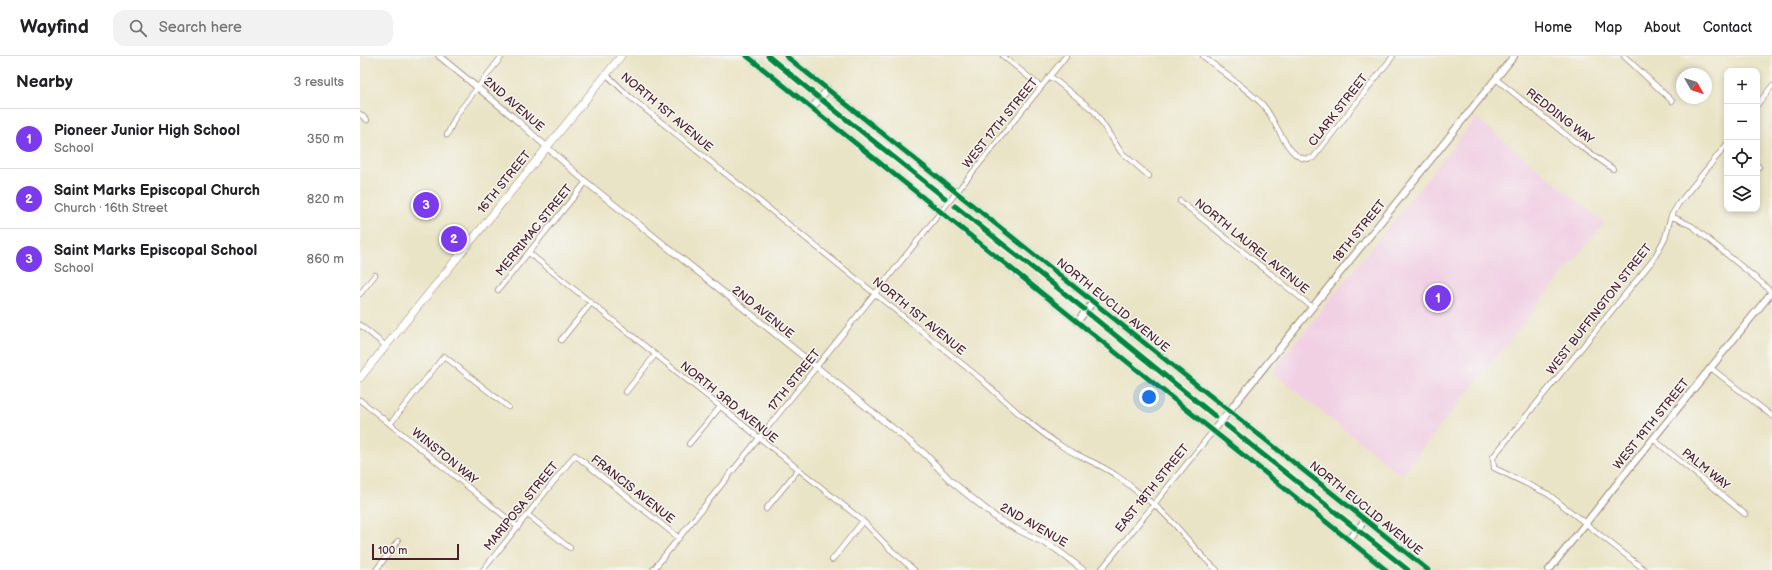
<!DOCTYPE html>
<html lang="en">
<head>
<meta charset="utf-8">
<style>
	body { margin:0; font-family:"Balsamiq Sans",sans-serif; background:#f2f2f2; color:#202124 }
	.controls { position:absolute; right:12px; top:12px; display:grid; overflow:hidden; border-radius:8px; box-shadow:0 2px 6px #0003 }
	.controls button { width:36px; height:36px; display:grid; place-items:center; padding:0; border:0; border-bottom:1px solid #e0e0e0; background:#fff; color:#202124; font:20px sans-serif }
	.compass { position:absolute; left:1316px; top:12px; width:36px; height:36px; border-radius:50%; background:#fff; box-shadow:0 2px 6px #0003; rotate:129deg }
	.scale { position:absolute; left:12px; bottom:10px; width:87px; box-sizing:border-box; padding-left:4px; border:2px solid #4a1f2b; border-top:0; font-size:11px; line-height:14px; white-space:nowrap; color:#4a1f2b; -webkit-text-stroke:3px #f6f6f2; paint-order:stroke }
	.you { position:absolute; left:789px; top:341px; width:14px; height:14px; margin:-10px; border:3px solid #fff; border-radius:50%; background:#1a73e8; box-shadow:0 0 0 6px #1a73e833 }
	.badge { display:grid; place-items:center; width:26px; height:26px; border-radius:50%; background:#7c3aed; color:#fff; font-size:13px; font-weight:700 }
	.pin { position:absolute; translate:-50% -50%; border:2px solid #fff; box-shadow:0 1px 4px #0006 }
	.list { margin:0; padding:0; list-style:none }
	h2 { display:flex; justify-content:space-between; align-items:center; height:52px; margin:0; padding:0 16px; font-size:17px }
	h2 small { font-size:13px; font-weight:400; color:#757577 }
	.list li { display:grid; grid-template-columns:26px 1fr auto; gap:12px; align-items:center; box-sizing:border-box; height:60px; padding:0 16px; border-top:1px solid #e0e0e0 }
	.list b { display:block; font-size:15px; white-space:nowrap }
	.list p { margin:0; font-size:13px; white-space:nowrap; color:#757577 }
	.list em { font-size:13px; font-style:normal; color:#757577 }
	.icon { flex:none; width:22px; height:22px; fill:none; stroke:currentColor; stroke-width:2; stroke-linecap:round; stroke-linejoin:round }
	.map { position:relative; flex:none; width:1412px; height:514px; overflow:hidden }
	header { display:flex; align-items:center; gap:24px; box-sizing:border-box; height:56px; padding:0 20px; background:#fff; border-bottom:1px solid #e0e0e0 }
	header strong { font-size:19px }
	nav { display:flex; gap:22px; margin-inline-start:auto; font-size:14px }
	.search { width:280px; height:36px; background:#f2f2f2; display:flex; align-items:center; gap:10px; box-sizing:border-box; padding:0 14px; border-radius:12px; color:#757577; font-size:15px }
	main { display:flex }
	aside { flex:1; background:#fff }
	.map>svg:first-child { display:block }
	.built { fill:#f1d0e4 }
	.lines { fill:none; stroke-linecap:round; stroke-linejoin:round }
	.minor-casing { stroke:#9a8278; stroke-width:6 }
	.tertiary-casing { stroke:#9a8278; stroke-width:7 }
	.secondary-casing { stroke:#9a8278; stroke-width:8 }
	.primary-casing { stroke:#9a8278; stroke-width:8 }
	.minor { stroke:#fff; stroke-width:4.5 }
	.tertiary { stroke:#fff; stroke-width:5.5 }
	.secondary { stroke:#fff; stroke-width:6 }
	.primary { stroke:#fff; stroke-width:7 }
	.cycleway-casing { stroke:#f6f6f2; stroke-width:8 }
	.cycleway { stroke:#00873e; stroke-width:5 }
	.labels { text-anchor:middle; stroke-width:3; stroke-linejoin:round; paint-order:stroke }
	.street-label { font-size:12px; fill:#4a1f2b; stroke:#f6f6f2 }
</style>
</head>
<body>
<header>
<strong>Wayfind</strong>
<div class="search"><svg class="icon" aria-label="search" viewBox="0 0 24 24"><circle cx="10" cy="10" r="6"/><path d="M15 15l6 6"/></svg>Search here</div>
<nav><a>Home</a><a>Map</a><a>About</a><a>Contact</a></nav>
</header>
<main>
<aside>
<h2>Nearby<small>3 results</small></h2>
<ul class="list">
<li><span class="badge">1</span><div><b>Pioneer Junior High School</b><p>School</p></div><em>350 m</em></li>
<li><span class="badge">2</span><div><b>Saint Marks Episcopal Church</b><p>Church · 16th Street</p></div><em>820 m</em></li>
<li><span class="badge">3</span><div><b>Saint Marks Episcopal School</b><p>School</p></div><em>860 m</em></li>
</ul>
</aside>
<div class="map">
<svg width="1412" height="514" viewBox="0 0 1412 514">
	<rect width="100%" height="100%" fill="#f6f6f2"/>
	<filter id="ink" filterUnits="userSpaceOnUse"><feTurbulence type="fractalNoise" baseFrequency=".025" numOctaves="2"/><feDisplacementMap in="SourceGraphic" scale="8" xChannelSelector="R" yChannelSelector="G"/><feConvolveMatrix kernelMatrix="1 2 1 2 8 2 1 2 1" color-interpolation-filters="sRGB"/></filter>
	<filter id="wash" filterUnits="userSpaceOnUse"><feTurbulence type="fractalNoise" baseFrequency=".012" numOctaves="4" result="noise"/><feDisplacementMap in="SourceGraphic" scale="16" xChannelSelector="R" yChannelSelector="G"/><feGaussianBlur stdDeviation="0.9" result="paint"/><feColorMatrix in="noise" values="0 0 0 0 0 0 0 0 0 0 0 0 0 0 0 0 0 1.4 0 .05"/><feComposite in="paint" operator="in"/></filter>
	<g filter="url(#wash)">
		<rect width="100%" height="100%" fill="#eae4c6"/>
		<path class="built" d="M1116,62l128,105 -203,252 -129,-103z"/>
	</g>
	<g filter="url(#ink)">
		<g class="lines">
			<g class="minor-casing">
				<path id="minor" d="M643,0l38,31
					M843,0c19,16 40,30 58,47 15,13 26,63 52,55l80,-102
					M1264,0l48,45
					M246,18l24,23 351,282c26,24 52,49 82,68 16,10 35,16 51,27 13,8 25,20 38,29 26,20 40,46 65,67
					M690,20l44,35 27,41 28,24
					M1136,23l79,63 38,27
					M1397,49l15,-19
					M0,58l7,6
					M87,79l10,-21 45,-58
					M1397,109l2,2
					M820,145l132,106
					M1311,160l21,10 71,58 9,9
					M169,197l334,268 27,28 24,21
					M138,234l88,-108
					M0,238l15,-19
					M0,269l26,21
					M201,284l30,-37
					M1351,312l61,48
					M266,336l29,-37
					M0,344l158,127
					M30,368l54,-68 64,51
					M1293,383l92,75
					M329,388l31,-37
					M406,453l32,-39
					M168,459l42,33
					M472,504l31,-39
					M16,514l22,-29
					M123,514l92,-115 104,83
					M293,514l413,-514
					M741,514l112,-139
					M1285,514l-97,-76 -54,-26 -1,-11 160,-197 12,-22 6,-22 8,-13 48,-59"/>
			</g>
			<g class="tertiary-casing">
				<path id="tertiary" d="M79,0l73,60 74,66 339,272 26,27 48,39 57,29 27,21"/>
			</g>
			<g class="secondary-casing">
				<path id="secondary" d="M387,0l639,514
					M426,0l642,514
					M452,52l16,-19
					M717,266l16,-20
					M853,375l301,-375
					M989,484l16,-20
					M1189,514l70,-89 153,-189"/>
			</g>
			<g class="primary-casing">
				<path id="primary" d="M0,322l261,-322"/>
			</g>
			<use href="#minor" class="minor"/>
			<use href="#tertiary" class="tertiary"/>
			<use href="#secondary" class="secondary"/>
			<use href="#primary" class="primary"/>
			<g class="cycleway-casing">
				<path id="cycleway" d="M387,0l639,514
					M408,0l50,41
					M426,0l642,514
					M462,44l123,98
					M595,150l129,103
					M728,257l128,104
					M866,369l129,103
					M999,475l49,39"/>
			</g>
			<use href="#cycleway" class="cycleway"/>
		</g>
	</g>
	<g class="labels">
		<g class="street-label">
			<text transform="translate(154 48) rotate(41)" y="4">2ND AVENUE</text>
			<text transform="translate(978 54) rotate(-52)" y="4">CLARK STREET</text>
			<text transform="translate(307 56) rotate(40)" y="4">NORTH 1ST AVENUE</text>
			<text transform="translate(1200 60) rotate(38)" y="4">REDDING WAY</text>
			<text transform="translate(640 67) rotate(-51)" y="4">WEST 17TH STREET</text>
			<text transform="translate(144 126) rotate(-51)" y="4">16TH STREET</text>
			<text transform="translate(174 174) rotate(-51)" y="4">MERRIMAC STREET</text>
			<text transform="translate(999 175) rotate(-51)" y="4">18TH STREET</text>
			<text transform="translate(892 190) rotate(39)" y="4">NORTH LAUREL AVENUE</text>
			<text transform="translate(753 249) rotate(39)" y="4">NORTH EUCLID AVENUE</text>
			<text transform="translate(1239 253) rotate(-52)" y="4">WEST BUFFINGTON STREET</text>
			<text transform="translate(403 256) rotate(39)" y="4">2ND AVENUE</text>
			<text transform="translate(559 260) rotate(39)" y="4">NORTH 1ST AVENUE</text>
			<text transform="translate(434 324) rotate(-51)" y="4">17TH STREET</text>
			<text transform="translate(369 346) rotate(39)" y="4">NORTH 3RD AVENUE</text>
			<text transform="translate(1291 368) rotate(-51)" y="4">WEST 19TH STREET</text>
			<text transform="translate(85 400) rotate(39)" y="4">WINSTON WAY</text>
			<text transform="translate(1346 413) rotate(39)" y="4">PALM WAY</text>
			<text transform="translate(792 432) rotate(-51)" y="4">EAST 18TH STREET</text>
			<text transform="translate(273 433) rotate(38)" y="4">FRANCIS AVENUE</text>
			<text transform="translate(161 450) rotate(-51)" y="4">MARIPOSA STREET</text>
			<text transform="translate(1006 452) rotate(39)" y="4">NORTH EUCLID AVENUE</text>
			<text transform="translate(674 469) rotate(30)" y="4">2ND AVENUE</text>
		</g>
	</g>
</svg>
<div class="controls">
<button>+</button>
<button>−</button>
<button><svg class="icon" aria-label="locate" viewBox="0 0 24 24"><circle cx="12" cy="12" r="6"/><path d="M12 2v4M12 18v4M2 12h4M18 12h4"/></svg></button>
<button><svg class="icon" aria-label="layers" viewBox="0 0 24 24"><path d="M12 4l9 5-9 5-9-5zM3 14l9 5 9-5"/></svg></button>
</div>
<svg class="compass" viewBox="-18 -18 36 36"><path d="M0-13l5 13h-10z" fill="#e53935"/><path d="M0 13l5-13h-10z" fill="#757577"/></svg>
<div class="scale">100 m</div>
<div class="you"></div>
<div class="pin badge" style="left:1078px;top:242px">1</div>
<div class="pin badge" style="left:94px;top:183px">2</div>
<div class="pin badge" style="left:66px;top:149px">3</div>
</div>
</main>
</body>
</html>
